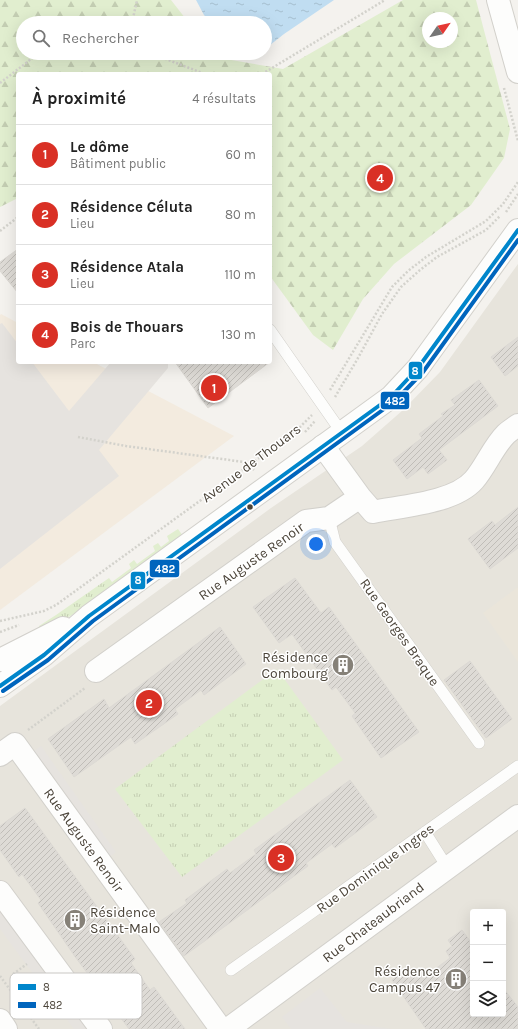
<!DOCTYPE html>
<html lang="fr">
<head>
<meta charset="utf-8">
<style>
	body { margin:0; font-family:Karla,sans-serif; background:#f6f6f6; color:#222 }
	.controls { position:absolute; right:12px; bottom:12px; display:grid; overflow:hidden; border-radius:4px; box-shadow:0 4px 16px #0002 }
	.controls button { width:36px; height:36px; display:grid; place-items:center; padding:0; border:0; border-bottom:1px solid #e0e0e0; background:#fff; color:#222; font:20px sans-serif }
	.compass { position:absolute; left:422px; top:12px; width:36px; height:36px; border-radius:50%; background:#fff; box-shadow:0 4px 16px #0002; rotate:56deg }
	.you { position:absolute; left:316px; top:544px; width:14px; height:14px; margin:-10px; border:3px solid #fff; border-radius:50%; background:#1a73e8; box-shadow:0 0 0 6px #1a73e833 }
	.badge { display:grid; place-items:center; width:26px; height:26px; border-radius:50%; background:#d93025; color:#fff; font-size:13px; font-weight:700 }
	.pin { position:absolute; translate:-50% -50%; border:2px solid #fff; box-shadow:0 1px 4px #0006 }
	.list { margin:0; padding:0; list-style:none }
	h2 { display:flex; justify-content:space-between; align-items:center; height:52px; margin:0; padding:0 16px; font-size:17px }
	h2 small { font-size:13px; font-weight:400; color:#767676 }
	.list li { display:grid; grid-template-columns:26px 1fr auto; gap:12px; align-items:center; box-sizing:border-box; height:60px; padding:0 16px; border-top:1px solid #e0e0e0 }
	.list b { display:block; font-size:15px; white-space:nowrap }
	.list p { margin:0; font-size:13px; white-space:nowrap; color:#767676 }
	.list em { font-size:13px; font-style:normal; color:#767676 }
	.icon { flex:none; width:22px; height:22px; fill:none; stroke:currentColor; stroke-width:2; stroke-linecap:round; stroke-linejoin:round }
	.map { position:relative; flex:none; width:518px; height:1029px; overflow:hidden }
	.search { position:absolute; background:#fff; box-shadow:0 4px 16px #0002; left:16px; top:16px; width:256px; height:44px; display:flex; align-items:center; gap:10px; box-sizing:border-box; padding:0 14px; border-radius:22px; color:#767676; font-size:15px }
	.panel { position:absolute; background:#fff; box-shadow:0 4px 16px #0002; left:16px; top:72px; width:256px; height:292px; border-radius:4px }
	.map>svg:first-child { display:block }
	.residential { fill:#e7e4dc; fill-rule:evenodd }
	.commercial { fill:#f3ebdf }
	.education { fill:#eae5da }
	.grass { fill:url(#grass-tufts) }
	.forest { fill:url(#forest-firs); fill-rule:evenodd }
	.parking { fill:#e6e3df }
	.water { fill:url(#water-ripples) }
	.building { fill:url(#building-hatch); stroke:#dcd9d4 }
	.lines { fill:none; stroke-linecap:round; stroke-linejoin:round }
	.service-casing { stroke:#d2d0cb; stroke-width:12 }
	.minor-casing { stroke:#d2d0cb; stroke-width:24 }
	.tertiary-casing { stroke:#d2d0cb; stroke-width:24 }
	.path { stroke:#d3d2cc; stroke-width:2.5; stroke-dasharray:2 2; stroke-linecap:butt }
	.service { stroke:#fdfdfc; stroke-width:11 }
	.minor { stroke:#fdfdfc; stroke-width:22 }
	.tertiary { stroke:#fdfdfc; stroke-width:22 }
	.bus-1-casing { stroke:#fff; stroke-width:7 }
	.bus-2-casing { stroke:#fff; stroke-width:7 }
	.bus-1 { stroke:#0086cb; stroke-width:4 }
	.bus-2 { stroke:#0065bd; stroke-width:4 }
	.bus-dot { fill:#4b4439; stroke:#fff; stroke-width:1.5 }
	.labels { text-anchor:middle; stroke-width:3; stroke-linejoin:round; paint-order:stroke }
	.street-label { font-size:14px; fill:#4b4439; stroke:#fff }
	.poi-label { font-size:14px; fill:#4b4439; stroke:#fff; text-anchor:end }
	.key { fill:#fff; stroke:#c9c7c4; stroke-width:1 }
	.key-label { font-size:11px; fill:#4b4439 }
	.line-badge { stroke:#fff; stroke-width:1.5 }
	.badge-label { font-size:11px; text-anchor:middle; font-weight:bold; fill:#fff }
</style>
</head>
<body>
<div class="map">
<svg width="518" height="1029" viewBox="0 0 518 1029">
	<defs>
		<pattern id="grass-tufts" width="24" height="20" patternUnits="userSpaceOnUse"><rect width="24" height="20" fill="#e1eecf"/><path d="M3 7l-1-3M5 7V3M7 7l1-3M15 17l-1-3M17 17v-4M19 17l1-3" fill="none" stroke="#c3cdb2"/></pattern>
		<pattern id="forest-firs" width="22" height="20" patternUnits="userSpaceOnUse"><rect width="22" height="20" fill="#e1eecf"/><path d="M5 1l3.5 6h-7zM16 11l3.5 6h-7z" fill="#c3cdb2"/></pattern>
		<pattern id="water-ripples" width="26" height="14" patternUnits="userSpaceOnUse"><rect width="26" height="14" fill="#c0ddf1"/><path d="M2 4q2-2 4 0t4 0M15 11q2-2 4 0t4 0" fill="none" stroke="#a6bfcf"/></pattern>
		<pattern id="building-hatch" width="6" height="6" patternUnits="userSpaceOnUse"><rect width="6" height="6" fill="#dedbd6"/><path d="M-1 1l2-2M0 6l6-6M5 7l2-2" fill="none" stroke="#c0bdb8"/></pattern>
	</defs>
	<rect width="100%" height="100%" fill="#f4f2ee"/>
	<path class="residential" d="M518,264v765h-518v-323l271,-198 91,-62 41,-36 37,-38zM473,912h30v102h-30z"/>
	<path class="commercial" d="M1,314l17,9v39h75l141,74 -234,174v-295z"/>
	<path class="education" d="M518,587v75l-35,-49z"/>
	<path class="grass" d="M178,529l5,7 -95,69 -47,29 -2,-8 17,-11 53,-37 3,4 19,-14 -2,-4 5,-4 3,4 18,-13 -2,-5 5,-3 3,4 8,-6 -2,-5z
		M277,669l66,91 -161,117 -67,-88z"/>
	<path class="forest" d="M0,0h171l18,23h-166v30h189l2,4 69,12 120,-69h73l34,129 -6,29 -33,47 -77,59 -31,35 -30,51 -20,-15 -43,-59v-202h-252v124l-18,9zM428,18h24v24h-24z"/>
	<path class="parking" d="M2,323l16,21v18h14l37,49 42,-49h57v6l-69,82 20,26 -119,93v-245z
		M41,746l75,106 -12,9 -76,-106z
		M0,905l91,124h-17l-74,-100z
		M320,988l27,34 44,7h-100l-9,-12z"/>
	<path class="water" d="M196,0h138l-50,34 -19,15v-26h-54l-7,-8z"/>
	<path class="building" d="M18,249v44l-18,-22v-9z
		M518,337v29l-13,10 -14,-19z
		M175,362h95l-62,46z
		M479,380l19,26 -59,44 8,10 -19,14 -5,-7 -16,12 -14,-19 29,-22 -3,-4 24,-18 -2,-2 14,-9 -4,-5z
		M518,507v41l-28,21 -22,-30 24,-18 3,4z
		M295,578l26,35 8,-6 90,125 -38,26 -29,-42 3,-3 -19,-26 -4,3 -40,-56 -13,9 -26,-36z
		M220,627l26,37 -42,31 -3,-5 -26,19 3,5 -43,30 -4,-7 -57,40 -26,-38 56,-40 5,9z
		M470,661l42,58 -26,19 -42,-58z
		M350,780l27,37 -42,31 -3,-4 -26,19 2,3 -124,90 -25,-34 28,-19 -2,-3 42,-31 3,4 26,-19 -2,-4z
		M25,808l110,151 -4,4 19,27 4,-3 31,42h-56l-53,-71 -38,-55 3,-3 -19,-26 -3,3 -19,-27v-24z
		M462,930l11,15v69h30v-26l15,19v22h-92l-34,-49 14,-11 5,7 7,-5 5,7 27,-20 -4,-7 6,-5 -4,-6z"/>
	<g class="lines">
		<g class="service-casing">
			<path id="service" d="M270,330l72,103
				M329,518l6,24 144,201
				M425,832l22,35
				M231,970l287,-204"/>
		</g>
		<g class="minor-casing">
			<path id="minor" d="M498,0l20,72
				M360,497l13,15c29,-6 81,-9 101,-32 12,-14 19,-33 32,-46 3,-3 8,-6 12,-9
				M96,671l210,-150 23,-3 31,-21 -37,-51
				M0,755l15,-11 206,285
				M0,892l101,137
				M228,1029l290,-213"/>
		</g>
		<g class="tertiary-casing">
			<path id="tertiary" d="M0,660l63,-32
				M0,686l44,-31 45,-39 302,-219 27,-29 100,-138
				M0,1020l6,9"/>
		</g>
		<path class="path" d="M132,23l5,-23
			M150,53l55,21
			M262,74l123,-74
			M0,83l39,-30
			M504,88l14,53
			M506,212l12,-18
			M0,231l18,-14
			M330,390l62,-103 16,-16 18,-14 60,-36 17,-17 15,-22
			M335,397l23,-39 24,-44 19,-27 19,-17 17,-13 49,-27 14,-14
			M305,432l10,-11
			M78,437l48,9 118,16 6,4 4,4
			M0,621l44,-10 12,-6 239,-173 17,-17
			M0,632l19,-7
			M28,730l57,-42
			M13,974l14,-10
			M0,976l39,53"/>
		<use href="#service" class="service"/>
		<use href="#minor" class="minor"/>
		<use href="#tertiary" class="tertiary"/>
		<g class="bus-1-casing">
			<path id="bus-1" d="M0,686l44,-31 45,-39 302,-219 27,-29 100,-138"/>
		</g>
		<g class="bus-2-casing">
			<path id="bus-2" d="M3,691l45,-31 45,-39 302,-220 28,-29 95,-132"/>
		</g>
		<use href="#bus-1" class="bus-1"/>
		<use href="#bus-2" class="bus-2"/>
	</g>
	<defs>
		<g id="building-disc" transform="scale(1.15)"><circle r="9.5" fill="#868178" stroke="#fff"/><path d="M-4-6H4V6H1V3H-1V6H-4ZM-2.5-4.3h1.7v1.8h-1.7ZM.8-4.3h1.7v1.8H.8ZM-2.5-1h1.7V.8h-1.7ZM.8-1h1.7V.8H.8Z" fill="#fff"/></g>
	</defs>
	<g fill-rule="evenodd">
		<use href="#building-disc" x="343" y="665"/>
		<use href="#building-disc" x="75" y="920"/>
		<use href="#building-disc" x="456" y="979"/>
	</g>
	<circle class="bus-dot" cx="250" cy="507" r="3.5"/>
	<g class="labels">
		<g class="street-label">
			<text transform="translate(251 463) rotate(-37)" y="5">Avenue de Thouars</text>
			<text transform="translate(251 561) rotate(-35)" y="5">Rue Auguste Renoir</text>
			<text transform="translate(400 632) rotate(55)" y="5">Rue Georges Braque</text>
			<text transform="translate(84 840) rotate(54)" y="5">Rue Auguste Renoir</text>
			<text transform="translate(375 868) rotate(-36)" y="5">Rue Dominique Ingres</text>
			<text transform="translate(373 922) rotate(-37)" y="5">Rue Chateaubriand</text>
		</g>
		<g class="poi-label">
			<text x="328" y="662">Résidence<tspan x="328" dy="16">Combourg</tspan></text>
			<text x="90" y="917" text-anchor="start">Résidence<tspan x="90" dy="16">Saint-Malo</tspan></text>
			<text x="440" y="976">Résidence<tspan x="440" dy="16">Campus 47</tspan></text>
		</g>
	</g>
	<rect x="10" y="973" width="132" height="46" rx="6" class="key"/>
	<rect x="18" y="984" width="18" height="6" fill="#0086cb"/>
	<rect x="18" y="1002" width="18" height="6" fill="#0065bd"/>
	<g class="key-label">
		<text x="43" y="991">8</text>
		<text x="43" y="1009">482</text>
	</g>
	<g class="line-badge">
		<rect x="408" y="361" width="15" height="19" rx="4" fill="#0086cb"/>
		<rect x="380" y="391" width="30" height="19" rx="4" fill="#0065bd"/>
		<rect x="149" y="559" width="31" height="19" rx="4" fill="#0065bd"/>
		<rect x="130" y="571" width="16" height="19" rx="4" fill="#0086cb"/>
	</g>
	<g class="badge-label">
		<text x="415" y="375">8</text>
		<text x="395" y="405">482</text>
		<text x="165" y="573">482</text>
		<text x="138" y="584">8</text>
	</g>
</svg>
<div class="controls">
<button>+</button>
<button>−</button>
<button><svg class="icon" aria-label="layers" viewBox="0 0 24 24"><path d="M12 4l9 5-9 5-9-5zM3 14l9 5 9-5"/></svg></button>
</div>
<svg class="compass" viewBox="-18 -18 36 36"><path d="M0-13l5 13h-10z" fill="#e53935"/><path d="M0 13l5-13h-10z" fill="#767676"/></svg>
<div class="you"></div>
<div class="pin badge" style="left:214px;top:388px">1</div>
<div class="pin badge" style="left:149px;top:703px">2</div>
<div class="pin badge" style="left:281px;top:858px">3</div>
<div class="pin badge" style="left:380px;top:178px">4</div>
<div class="search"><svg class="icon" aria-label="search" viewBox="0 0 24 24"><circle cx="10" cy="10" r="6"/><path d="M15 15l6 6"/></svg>Rechercher</div>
<section class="panel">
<h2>À proximité<small>4 résultats</small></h2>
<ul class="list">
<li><span class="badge">1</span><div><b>Le dôme</b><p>Bâtiment public</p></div><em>60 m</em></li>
<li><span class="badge">2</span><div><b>Résidence Céluta</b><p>Lieu</p></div><em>80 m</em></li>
<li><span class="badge">3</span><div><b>Résidence Atala</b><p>Lieu</p></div><em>110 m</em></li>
<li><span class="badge">4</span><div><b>Bois de Thouars</b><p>Parc</p></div><em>130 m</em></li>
</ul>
</section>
</div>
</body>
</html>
